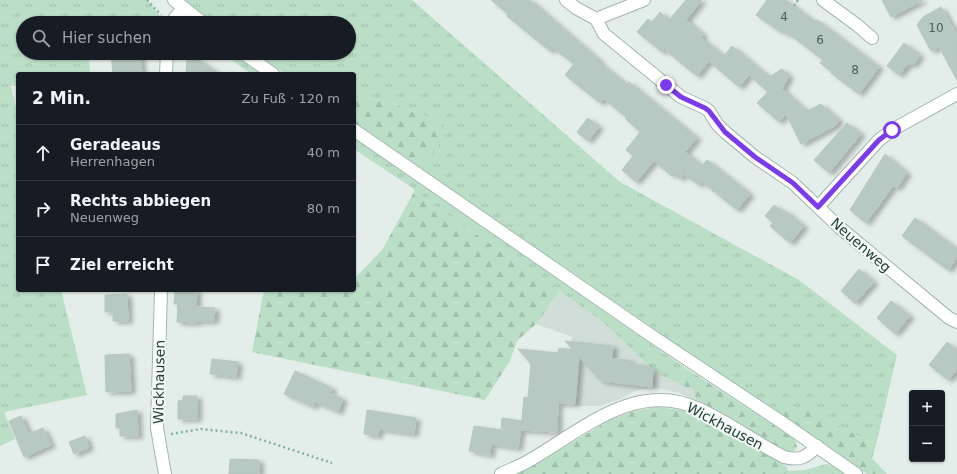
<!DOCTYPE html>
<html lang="de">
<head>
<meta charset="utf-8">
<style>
	body { margin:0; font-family:"DejaVu Sans",sans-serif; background:#242831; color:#f1f3f6 }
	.controls { position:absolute; right:12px; bottom:12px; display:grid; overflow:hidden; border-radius:4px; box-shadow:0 1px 3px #0004 }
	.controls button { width:36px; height:36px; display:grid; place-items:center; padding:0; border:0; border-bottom:1px solid #363941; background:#171b24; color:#f1f3f6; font:20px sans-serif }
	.stop { position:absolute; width:12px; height:12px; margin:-9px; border:3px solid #7c3aed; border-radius:50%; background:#fff }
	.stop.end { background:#7c3aed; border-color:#fff; box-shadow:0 1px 4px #0008 }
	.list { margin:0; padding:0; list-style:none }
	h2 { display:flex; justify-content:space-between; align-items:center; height:52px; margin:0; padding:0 16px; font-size:17px }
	h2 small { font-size:13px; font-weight:400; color:#9ea1a6 }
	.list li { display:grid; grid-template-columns:26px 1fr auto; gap:12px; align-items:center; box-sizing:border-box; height:56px; padding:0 16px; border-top:1px solid #363941 }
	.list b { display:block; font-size:15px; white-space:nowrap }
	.list p { margin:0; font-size:13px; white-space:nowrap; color:#9ea1a6 }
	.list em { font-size:13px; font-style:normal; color:#9ea1a6 }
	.icon { flex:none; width:22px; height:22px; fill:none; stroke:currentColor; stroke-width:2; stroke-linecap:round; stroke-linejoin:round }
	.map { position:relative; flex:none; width:957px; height:474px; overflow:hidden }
	.search { position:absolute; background:#171b24; box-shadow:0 1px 3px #0004; left:16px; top:16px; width:340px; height:44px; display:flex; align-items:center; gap:10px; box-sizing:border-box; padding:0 14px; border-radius:22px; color:#9ea1a6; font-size:15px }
	.panel { position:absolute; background:#171b24; box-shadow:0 1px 3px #0004; left:16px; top:72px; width:340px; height:220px; border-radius:4px }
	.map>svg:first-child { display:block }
	.built { fill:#d1ddd8 }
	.grass { fill:url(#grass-tufts) }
	.forest { fill:url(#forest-firs) }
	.building { fill:#b8c8c2; stroke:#b5c7c0; filter:url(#shadow) }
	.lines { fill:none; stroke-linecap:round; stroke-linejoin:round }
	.minor-casing { stroke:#a5b5b1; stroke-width:14 }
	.secondary-casing { stroke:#a1b9b2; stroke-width:14 }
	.path { stroke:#82b1a6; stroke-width:2.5; stroke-dasharray:2 3; stroke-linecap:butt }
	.minor { stroke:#fff; stroke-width:12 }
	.secondary { stroke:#fff; stroke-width:12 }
	.route { stroke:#7c3aed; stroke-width:5 }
	.labels { text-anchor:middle; stroke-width:4; stroke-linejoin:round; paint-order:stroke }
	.number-label { font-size:12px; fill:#48615b }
	.street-label { font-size:14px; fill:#223f39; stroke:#f3f9f7 }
</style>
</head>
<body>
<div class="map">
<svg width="957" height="474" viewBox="0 0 957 474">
	<defs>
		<pattern id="grass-tufts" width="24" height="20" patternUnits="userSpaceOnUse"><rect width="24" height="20" fill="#bbdec7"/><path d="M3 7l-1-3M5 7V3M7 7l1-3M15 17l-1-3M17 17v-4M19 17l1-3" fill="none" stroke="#a0c0ac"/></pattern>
		<pattern id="forest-firs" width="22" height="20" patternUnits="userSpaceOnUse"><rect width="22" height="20" fill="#bbdec7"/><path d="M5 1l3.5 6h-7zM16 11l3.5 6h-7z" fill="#a0c0ac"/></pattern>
		<filter id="shadow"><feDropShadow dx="4.5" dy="2.5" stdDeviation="2" flood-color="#0004"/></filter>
	</defs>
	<rect width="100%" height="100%" fill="#e3ede9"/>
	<path class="built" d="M560,291l44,32 54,51 35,16 4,12 -17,-9 -23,-5 -20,2 -19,10 -18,6h-25l-5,-51 2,-18 -36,-13z"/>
	<path class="grass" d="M0,0h147l14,18v5h-138v30h66l1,21h-72v12h-7l7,30v174h43l26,105 -83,17 11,27 -15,7z
		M185,0h227l208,182 179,98 98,75 -21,90 -49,-25 -13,-9 -23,-4 -12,6 -103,-69 -261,-180 11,-3 17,-38 -49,-19 -40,-10v-20h-69l-31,-21h95v-30h-136z
		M222,53h10l29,21h-10z
		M354,138l333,231 -8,15 -21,-10 -54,-51 -44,-32 -146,-99v-3l-60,-40z
		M827,464l8,3 9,7h-59l3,-3 17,-1z"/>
	<path class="forest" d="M354,94l40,10 49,19 1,10 -7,16 -11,12 -11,3 -61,-42z
		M414,192l146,99 -24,33 -19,17 -7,20 -25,39 -233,-48 12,-62h90v-11l28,-29z
		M687,369l100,65 8,6 2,7c-3,6 -9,4 -15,4l-85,-49 -4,-12 -14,-6z
		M658,407l29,4 22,8 50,29 28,19 1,4 -3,3h-272l14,-5 83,-49 24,-9z
		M791,407l23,4 13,9 49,25 -4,13 15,16h-20l-88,-61z"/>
	<path class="building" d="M491,0h39l70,61 -1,1 28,23 2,-3 68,56 -12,14 17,14 5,-6 43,34 -13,16 -35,-28 -3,3 -15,-11 -4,5 -6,-6 -2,3 -18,-15 -18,21 -14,-12 11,-14 -7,-6 14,-18 -15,-14 1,-1 -22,-18 -4,4 -35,-28 9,-11 -21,-16 -3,3 -43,-35 1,-2z
		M686,0h16l-16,20 17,14 -2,4 23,18 8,-10 37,31 13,-8 7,7 -7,13 25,22 14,-7 18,16 -4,6 -34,18 -15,-30 -7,8 -22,-19 11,-11 -19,-17 -10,12 -30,-26 -12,15 -33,-27 -2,3 -25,-20 11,-13 4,3 8,-10 9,8z
		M767,0h19l29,22 2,-2 62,47 -20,27 -28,-21 1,-1 -12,-9 3,-3 -35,-27 -1,2 -7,-5 -1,1 -23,-16z
		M882,0h41l-32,17z
		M941,7l16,28v45l-18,-33 -8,4 -14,-26 6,-8z
		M904,43l16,12 -6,9h-6l-9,11 -12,-9z
		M111,53h29l2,21h-29z
		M187,59l12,1 20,14h-33z
		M588,118l11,9 -11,14 -11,-9z
		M847,123l14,11 -32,39 -15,-13z
		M885,154l22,19 -10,15 -4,-2 -27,37 -16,-13z
		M774,205l8,6 2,-1 20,16 -14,17 -20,-17 3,-3 -8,-7z
		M915,218l42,31v9l-9,12 -46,-34z
		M859,269l15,13 -19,21 -14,-12z
		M175,290h22l-1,17 19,1 -1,13h-18v2l-19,-1 1,-18h-4z
		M127,294l1,27h-15v-9h-8v-17z
		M891,301l19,15 -15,18 -18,-16z
		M565,341l48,5 -1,13 16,1 6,5h13v3l6,1 -1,18 -51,-6 -22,-24 -4,47 -17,-1 -1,29 -36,-2 3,-33 4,1 3,-34 -13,-15 40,4 1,-5 14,2z
		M947,342l10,8v19l-9,11 -19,-15z
		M129,354l2,37 -25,1 -1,-37z
		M212,359l26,3 -2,15 -26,-3z
		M295,371l37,17 -2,5 13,6 -5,13 -23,-10 -2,5 -29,-13z
		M183,396h14v23h-19v-18l5,-1z
		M137,410l1,26h-18v-8h-4v-14z
		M367,410l49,8 -2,16 -35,-5 -1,7 -14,-2z
		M21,416l8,18 14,-6 8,17 -27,12 -15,-36z
		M502,418l20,3 -4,27 -27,-4 -1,11 -21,-4 5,-25 27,4z
		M85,436l4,12 -15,6 -5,-12z
		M230,459l29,1v14h-30z"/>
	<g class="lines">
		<g class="minor-casing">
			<path id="minor" d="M566,0l10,8 20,11 8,15 5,4 72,59 24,11 4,3 8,13 8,8 30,25 38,26 46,44 110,91 8,4
				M823,0l34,25 15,13
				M596,19l48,-19
				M171,23l12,-15
				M166,74l1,-21
				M818,207l61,-67 13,-10 65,-36
				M161,290l-4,138 8,46
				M501,474c7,-3 15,-7 22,-10 54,-29 110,-86 176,-55 29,13 56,33 85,48 15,4 22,1 33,-11"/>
		</g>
		<g class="secondary-casing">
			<path id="secondary" d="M174,0l29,23
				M243,53l30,21
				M354,130l295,204 131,87 76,53"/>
		</g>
		<path class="path" d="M147,0l14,15
			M794,6l4,-6
			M171,434l30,-5 40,4 91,30"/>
		<use href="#minor" class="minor"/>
		<use href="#secondary" class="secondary"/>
	</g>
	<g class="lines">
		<path class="route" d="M666,85l15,12 24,11 4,3 16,21 30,25 38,26 25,24 61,-67 13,-10"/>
	</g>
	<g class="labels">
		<g class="number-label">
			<text x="784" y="21">4</text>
			<text x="936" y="32">10</text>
			<text x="820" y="44">6</text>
			<text x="855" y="74">8</text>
		</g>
		<g class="street-label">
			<text transform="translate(861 245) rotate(41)" y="5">Neuenweg</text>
			<text transform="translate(159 382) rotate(-89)" y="5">Wickhausen</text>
			<text transform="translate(725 426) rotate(28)" y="5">Wickhausen</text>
		</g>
	</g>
</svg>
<div class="controls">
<button>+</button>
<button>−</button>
</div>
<div class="stop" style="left:892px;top:130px"></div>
<div class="stop end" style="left:666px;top:85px"></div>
<div class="search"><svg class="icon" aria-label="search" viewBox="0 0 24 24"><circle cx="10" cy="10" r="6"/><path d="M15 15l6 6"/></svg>Hier suchen</div>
<section class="panel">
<h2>2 Min.<small>Zu Fuß · 120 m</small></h2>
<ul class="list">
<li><svg class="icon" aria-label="ahead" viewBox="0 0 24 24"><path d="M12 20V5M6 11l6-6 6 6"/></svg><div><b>Geradeaus</b><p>Herrenhagen</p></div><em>40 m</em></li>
<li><svg class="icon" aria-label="right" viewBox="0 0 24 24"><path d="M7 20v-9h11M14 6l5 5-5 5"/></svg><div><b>Rechts abbiegen</b><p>Neuenweg</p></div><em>80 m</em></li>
<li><svg class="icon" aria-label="arrive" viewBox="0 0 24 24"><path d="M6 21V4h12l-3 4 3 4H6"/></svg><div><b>Ziel erreicht</b></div></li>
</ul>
</section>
</div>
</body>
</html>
